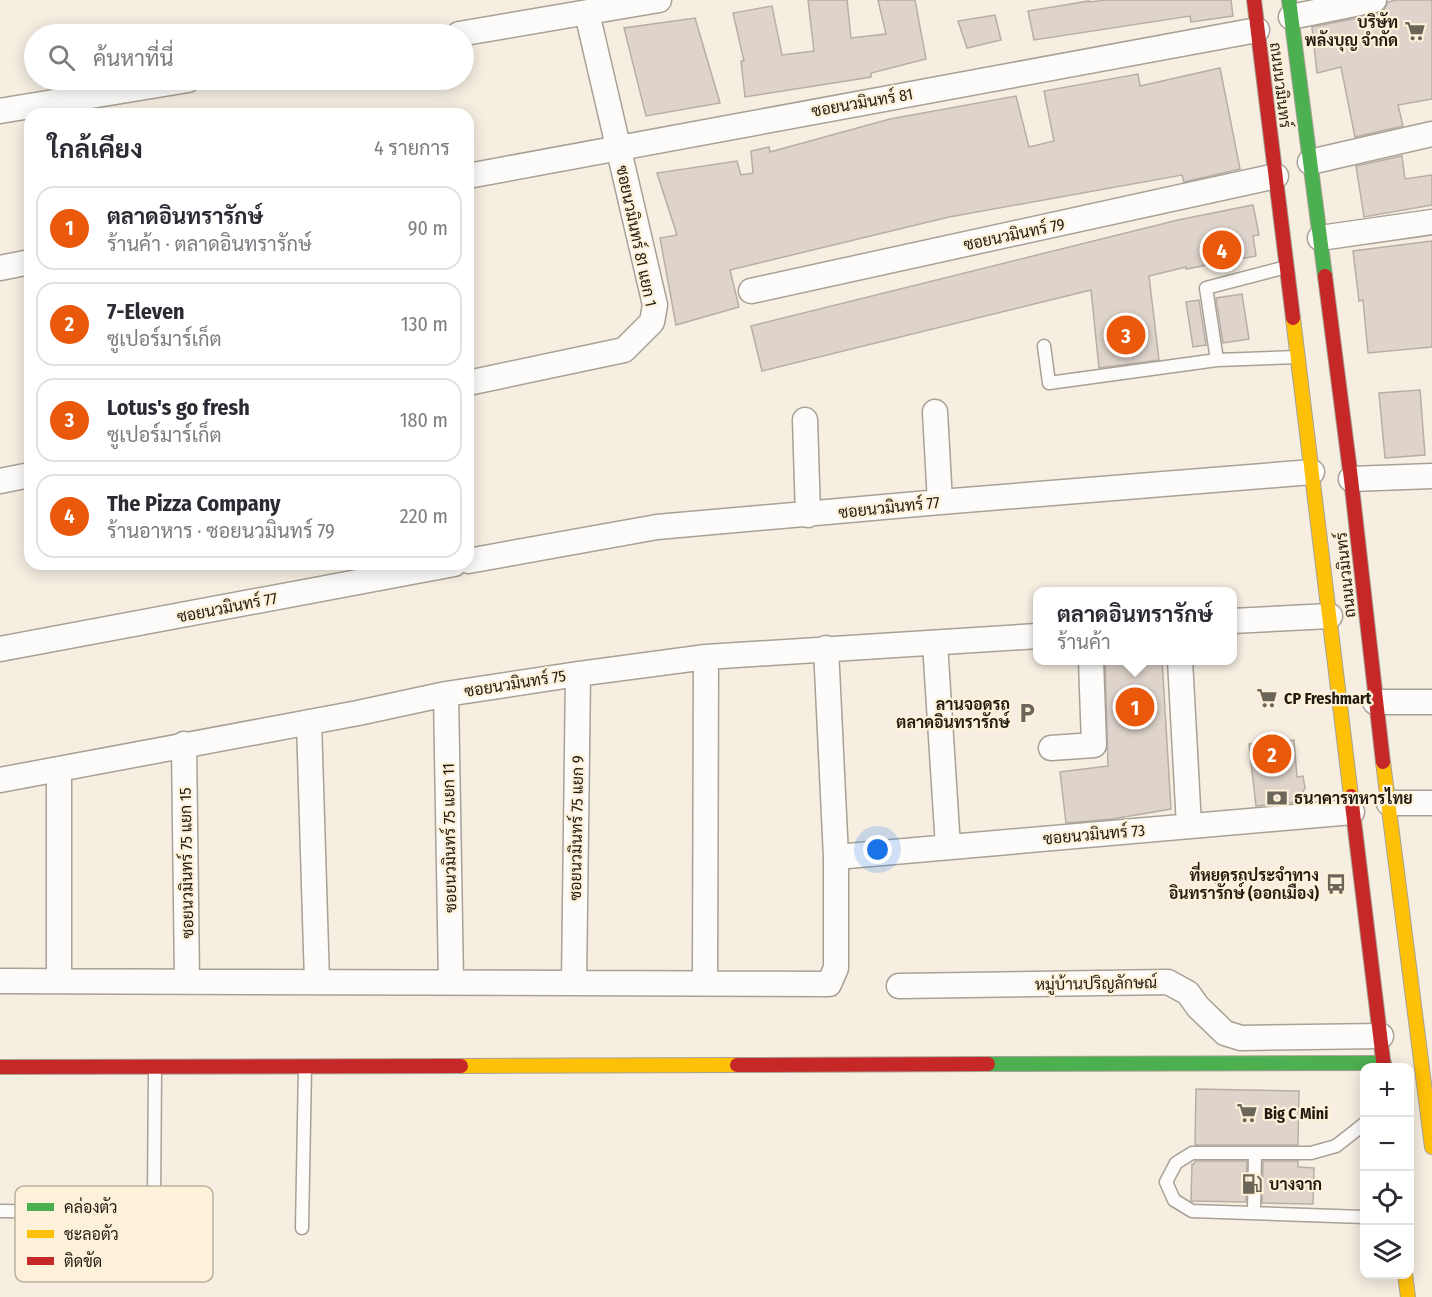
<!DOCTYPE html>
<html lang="th">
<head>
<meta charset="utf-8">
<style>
	body { margin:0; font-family:"Fira Sans Condensed",Sarabun,sans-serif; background:#f2f2f3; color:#2b2b33 }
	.controls { position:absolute; right:18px; bottom:18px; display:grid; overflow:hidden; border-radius:12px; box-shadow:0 3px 15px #0003 }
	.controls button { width:54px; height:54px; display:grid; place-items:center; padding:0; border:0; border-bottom:2px solid #e1e1e2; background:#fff; color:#2b2b33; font:30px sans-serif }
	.you { position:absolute; left:878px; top:850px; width:21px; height:21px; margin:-15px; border:4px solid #fff; border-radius:50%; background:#1a73e8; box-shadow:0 0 0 9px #1a73e833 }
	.badge { display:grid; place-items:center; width:39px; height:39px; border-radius:50%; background:#ea580c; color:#fff; font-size:20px; font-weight:700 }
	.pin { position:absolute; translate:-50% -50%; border:3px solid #fff; box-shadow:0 2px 6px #0006 }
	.popup { position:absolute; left:1033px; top:587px; width:204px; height:78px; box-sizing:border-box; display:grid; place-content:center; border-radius:12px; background:#fff; filter:drop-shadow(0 2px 4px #0005); font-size:20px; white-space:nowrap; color:#7c7c81 }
	.popup b { font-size:22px; color:#2b2b33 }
	.popup::after { content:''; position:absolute; left:50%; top:100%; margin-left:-12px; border:12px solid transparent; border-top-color:#fff }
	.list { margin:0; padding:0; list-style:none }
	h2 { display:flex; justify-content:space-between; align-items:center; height:78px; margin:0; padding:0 24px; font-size:26px }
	h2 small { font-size:20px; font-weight:400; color:#7c7c81 }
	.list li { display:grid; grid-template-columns:39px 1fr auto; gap:18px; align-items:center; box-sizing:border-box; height:84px; margin:0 12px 12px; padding:0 12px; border:2px solid #e1e1e2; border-radius:18px }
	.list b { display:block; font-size:22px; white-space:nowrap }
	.list p { margin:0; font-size:20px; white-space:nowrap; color:#7c7c81 }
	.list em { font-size:20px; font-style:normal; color:#7c7c81 }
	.icon { flex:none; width:33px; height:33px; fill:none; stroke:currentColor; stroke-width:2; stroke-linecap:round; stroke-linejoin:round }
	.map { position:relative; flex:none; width:1432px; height:1297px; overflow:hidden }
	.search { position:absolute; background:#fff; box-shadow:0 3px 15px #0003; left:24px; top:24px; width:450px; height:66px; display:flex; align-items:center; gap:15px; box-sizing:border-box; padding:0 21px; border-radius:33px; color:#7c7c81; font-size:22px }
	.panel { position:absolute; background:#fff; box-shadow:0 3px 15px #0003; left:24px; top:108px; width:450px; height:462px; border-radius:18px }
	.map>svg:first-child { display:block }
	.building { fill:#ded4cb; stroke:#b7aea5; stroke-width:1.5 }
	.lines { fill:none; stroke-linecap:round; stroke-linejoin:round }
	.lane-casing { stroke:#a7a196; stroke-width:15 }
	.street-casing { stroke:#a7a196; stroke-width:27 }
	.fast-casing { stroke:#a7a196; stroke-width:16 }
	.slow-casing { stroke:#a7a196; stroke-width:16 }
	.jam-casing { stroke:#a7a196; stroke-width:16 }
	.lane { stroke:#fefcfa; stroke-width:12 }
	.street { stroke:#fefcfa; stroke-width:24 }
	.fast { stroke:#4caf50; stroke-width:14 }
	.slow { stroke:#ffc107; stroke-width:14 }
	.jam { stroke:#c62828; stroke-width:14 }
	.labels { text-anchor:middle; stroke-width:4.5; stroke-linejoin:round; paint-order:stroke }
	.poi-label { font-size:16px; font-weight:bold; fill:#211b10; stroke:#fef1d9; text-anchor:start }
	.street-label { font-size:16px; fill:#211b10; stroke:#fef1d9 }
	.key { fill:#fef1d9; stroke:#bcb19d; stroke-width:1.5 }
	.key-label { font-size:16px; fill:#211b10 }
</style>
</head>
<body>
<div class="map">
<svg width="1432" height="1297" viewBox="0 0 1432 1297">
	<rect width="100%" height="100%" fill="#f6eee1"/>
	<path class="building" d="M808,0h39l4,38 35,-4 -8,-34h37l11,59 -55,14v4l-126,20 -4,-36h3l-11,-48 39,-7 10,49 32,-4z
		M1107,0h124l2,16 -42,6 -1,-6 -156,24 -6,-29 61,-10v1z
		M1397,0h35v99l-34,6 5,21 -48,11 -14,-70 -24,6 -5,-46 65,-13 7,-4 4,-8z
		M995,15l6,25 -34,8 -9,-27z
		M695,18l25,85 -74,13 -22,-88z
		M1220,68l20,101 -56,13 -2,-7 -233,42 -219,53 9,37 -63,18 -16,-87 17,-3 -20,-62 80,-12 4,14 12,-2 -2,-22 18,-4 1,5 120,-33 126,-23 13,51 25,-6 -10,-50 94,-17 2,12z
		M1402,156l3,23 27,-4v30l-68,12 -8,-51z
		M1253,205l6,30 -6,1 3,20 -70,13v-2l-37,9 10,84 -60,8 -8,-78 -329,81 -11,-45 427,-106z
		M1432,241v106l-64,6 -5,-53 -4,1 -6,-50z
		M1242,294l7,45 -26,4 -7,-45z
		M1199,300l7,45 -13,2 -7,-45z
		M1420,390l5,65 -40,3 -6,-65z
		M1105,660h57l9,149 -59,10 -46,4 -6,-51 48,-6z
		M1294,740l3,37 6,-1 2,12 -8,14 -41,4 -7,-62z
		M1196,1089l103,2 -1,54h-103z
		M1195,1161h52l-1,41 -55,-1 1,-37h2z
		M1263,1161h35v6l16,1 -1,36 -51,-1z"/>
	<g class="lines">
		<g class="lane-casing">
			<path id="lane" d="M1286,267l-80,21 11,72 80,-3
				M1044,346l5,37 168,-23
				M1364,1124l-28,22 -25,7h-119l-16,10 -10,19 8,18 18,11 172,6
				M0,1211l141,2 9,-3 4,-9 1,-133
				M1254,1213l1,-60
				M302,1228l3,-161"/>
		</g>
		<g class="street-casing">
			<path id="street" d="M1291,17l83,-17
				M459,34l200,-34
				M0,111l188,-31
				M1310,162l122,-28
				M468,176l789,-146
				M1320,238l112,-16
				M0,268l30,-6
				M751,291l525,-115
				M468,383l156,-33 28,-28 3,-17 -68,-292
				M935,412l5,90
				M805,420l3,95
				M1351,479l81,-3
				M0,481l30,-6
				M468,561l189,-34 283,-25 372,-30
				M1232,621l98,-5
				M935,643l13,204
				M0,649l454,-85
				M1180,660l9,166
				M446,694l5,288
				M1375,702h57
				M309,722l8,260
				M184,744l3,237
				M1051,748l43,-3 -3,-85
				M0,780l358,-67 88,-19 132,-20 128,-17 332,-21
				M1389,803h43
				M836,857l516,-45
				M0,981l829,3 7,-16v-111l-10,-209
				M59,981v-212
				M574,983l4,-309
				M705,983l1,-326
				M899,986l269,-4 20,11 10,14 27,26 16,5 140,-2"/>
		</g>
		<g class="fast-casing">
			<path id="fast" d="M1289,0l36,276
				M988,1064l396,-1"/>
		</g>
		<g class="slow-casing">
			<path id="slow" d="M1293,318l58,478
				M1383,762l49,385
				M461,1066l276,-1
				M1405,1274l3,23"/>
		</g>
		<g class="jam-casing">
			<path id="jam" d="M1254,0l39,318
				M1325,276l26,203 32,283
				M1351,796l33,272
				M737,1065l251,-1
				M0,1067l461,-1"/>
		</g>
		<use href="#lane" class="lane"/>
		<use href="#street" class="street"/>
		<use href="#fast" class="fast"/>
		<use href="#slow" class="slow"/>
		<use href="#jam" class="jam"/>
	</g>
	<defs>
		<g id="supermarket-bare" transform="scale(1.62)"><path d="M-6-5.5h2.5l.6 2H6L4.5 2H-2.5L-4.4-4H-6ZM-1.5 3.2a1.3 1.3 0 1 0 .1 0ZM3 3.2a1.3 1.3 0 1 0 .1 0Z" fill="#6c6559" stroke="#fef1d9" stroke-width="2.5" paint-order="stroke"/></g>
		<g id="parking-bare" transform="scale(1.62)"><path d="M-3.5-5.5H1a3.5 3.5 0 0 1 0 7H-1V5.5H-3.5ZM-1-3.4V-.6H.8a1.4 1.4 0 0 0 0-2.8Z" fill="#6c6559" stroke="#fef1d9" stroke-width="2.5" paint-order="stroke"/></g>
		<g id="bank-bare" transform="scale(1.62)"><path d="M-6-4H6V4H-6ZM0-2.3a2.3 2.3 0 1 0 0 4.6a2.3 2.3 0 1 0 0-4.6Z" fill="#6c6559" stroke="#fef1d9" stroke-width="2.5" paint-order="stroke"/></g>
		<g id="bus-bare" transform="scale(1.62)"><path d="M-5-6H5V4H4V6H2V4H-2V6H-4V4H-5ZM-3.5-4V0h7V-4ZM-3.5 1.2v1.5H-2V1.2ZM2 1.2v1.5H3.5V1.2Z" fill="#6c6559" stroke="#fef1d9" stroke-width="2.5" paint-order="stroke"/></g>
		<g id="fuel-bare" transform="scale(1.62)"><path d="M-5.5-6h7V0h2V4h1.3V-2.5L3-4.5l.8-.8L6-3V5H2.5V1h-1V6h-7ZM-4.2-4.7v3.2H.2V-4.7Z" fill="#6c6559" stroke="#fef1d9" stroke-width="2.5" paint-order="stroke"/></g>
	</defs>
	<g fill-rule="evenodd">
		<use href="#supermarket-bare" x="1415" y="31"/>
		<use href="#supermarket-bare" x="1267" y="698"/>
		<use href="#parking-bare" x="1027" y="713"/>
		<use href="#bank-bare" x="1277" y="798"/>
		<use href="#bus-bare" x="1336" y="884"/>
		<use href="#supermarket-bare" x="1247" y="1113"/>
		<use href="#fuel-bare" x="1252" y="1184"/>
	</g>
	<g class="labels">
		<g class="poi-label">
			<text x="1398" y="28" text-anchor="end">บริษัท<tspan x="1398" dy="18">พลังบุญ จำกัด</tspan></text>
			<text x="1284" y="704">CP Freshmart</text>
			<text x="1010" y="710" text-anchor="end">ลานจอดรถ<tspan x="1010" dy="18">ตลาดอินทรารักษ์</tspan></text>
			<text x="1294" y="804">ธนาคารทหารไทย</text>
			<text x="1319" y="881" text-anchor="end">ที่หยุดรถประจำทาง<tspan x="1319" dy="18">อินทรารักษ์ (ออกเมือง)</tspan></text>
			<text x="1264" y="1119">Big C Mini</text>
			<text x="1269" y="1190">บางจาก</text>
		</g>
		<g class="street-label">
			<text transform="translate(1281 85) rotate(83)" y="6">ถนนนวมินทร์</text>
			<text transform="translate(862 102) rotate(-10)" y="6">ซอยนวมินทร์ 81</text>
			<text transform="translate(1014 234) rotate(-12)" y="6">ซอยนวมินทร์ 79</text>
			<text transform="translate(637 236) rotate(78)" y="6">ซอยนวมินทร์ 81 แยก 1</text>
			<text transform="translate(889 507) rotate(-6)" y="6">ซอยนวมินทร์ 77</text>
			<text transform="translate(1345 575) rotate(-96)" y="6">ถนนนวมินทร์</text>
			<text transform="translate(227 607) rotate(-11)" y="6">ซอยนวมินทร์ 77</text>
			<text transform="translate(515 683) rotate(-9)" y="6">ซอยนวมินทร์ 75</text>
			<text transform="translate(576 828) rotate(-89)" y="6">ซอยนวมินทร์ 75 แยก 9</text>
			<text transform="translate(1094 834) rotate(-5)" y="6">ซอยนวมินทร์ 73</text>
			<text transform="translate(449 838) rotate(-91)" y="6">ซอยนวมินทร์ 75 แยก 11</text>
			<text transform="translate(186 863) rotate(-91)" y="6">ซอยนวมินทร์ 75 แยก 15</text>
			<text transform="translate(1096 983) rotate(-1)" y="6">หมู่บ้านปริญลักษณ์</text>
		</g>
	</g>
	<rect x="15" y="1186" width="198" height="96" rx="9" class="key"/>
	<rect x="27" y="1203" width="27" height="8" fill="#4caf50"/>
	<rect x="27" y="1230" width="27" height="8" fill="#ffc107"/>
	<rect x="27" y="1257" width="27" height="8" fill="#c62828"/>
	<g class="key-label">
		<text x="64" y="1213">คล่องตัว</text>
		<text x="64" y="1240">ชะลอตัว</text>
		<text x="64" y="1267">ติดขัด</text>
	</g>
</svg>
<div class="controls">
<button>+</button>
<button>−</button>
<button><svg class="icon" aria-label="locate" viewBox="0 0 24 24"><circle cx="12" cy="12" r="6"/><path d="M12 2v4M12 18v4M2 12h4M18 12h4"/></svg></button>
<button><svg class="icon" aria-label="layers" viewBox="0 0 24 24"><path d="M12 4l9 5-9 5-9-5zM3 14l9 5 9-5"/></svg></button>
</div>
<div class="you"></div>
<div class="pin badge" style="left:1135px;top:707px">1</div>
<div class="popup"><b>ตลาดอินทรารักษ์</b>ร้านค้า</div>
<div class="pin badge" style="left:1272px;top:754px">2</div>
<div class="pin badge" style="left:1126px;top:335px">3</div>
<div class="pin badge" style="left:1222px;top:250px">4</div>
<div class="search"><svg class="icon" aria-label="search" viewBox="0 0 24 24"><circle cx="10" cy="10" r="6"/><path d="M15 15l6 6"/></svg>ค้นหาที่นี่</div>
<section class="panel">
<h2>ใกล้เคียง<small>4 รายการ</small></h2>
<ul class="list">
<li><span class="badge">1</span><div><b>ตลาดอินทรารักษ์</b><p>ร้านค้า · ตลาดอินทรารักษ์</p></div><em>90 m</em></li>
<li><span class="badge">2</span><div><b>7-Eleven</b><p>ซูเปอร์มาร์เก็ต</p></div><em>130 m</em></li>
<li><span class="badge">3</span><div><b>Lotus's go fresh</b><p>ซูเปอร์มาร์เก็ต</p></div><em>180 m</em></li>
<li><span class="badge">4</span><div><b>The Pizza Company</b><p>ร้านอาหาร · ซอยนวมินทร์ 79</p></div><em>220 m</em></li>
</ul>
</section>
</div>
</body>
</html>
